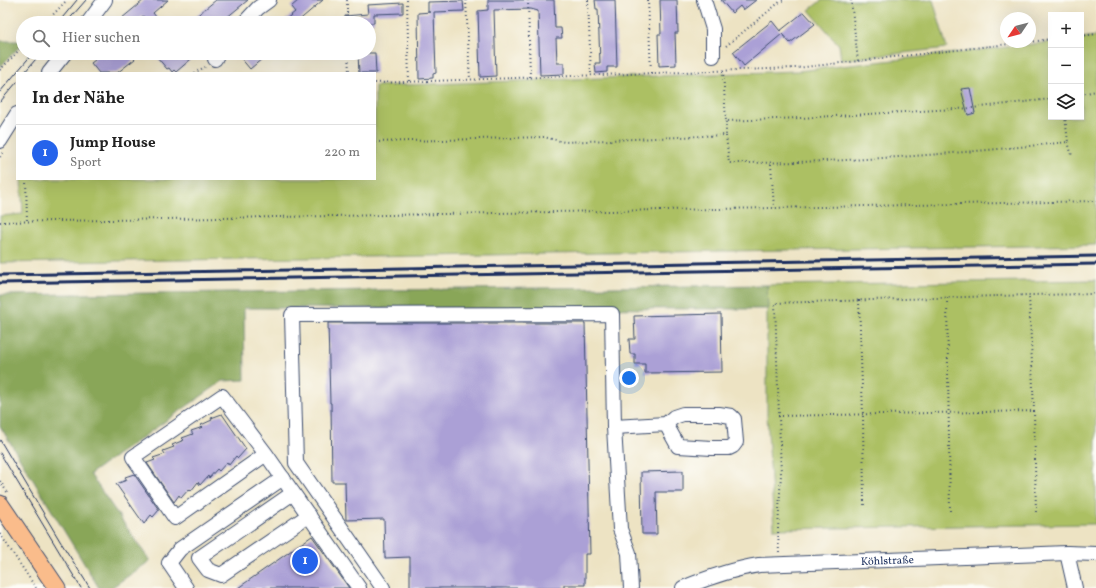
<!DOCTYPE html>
<html lang="de">
<head>
<meta charset="utf-8">
<style>
	body { margin:0; font-family:Vollkorn,serif; background:#f2f2f2; color:#222 }
	.controls { position:absolute; right:12px; top:12px; display:grid; overflow:hidden; border-radius:0px; box-shadow:0 4px 16px #0002 }
	.controls button { width:36px; height:36px; display:grid; place-items:center; padding:0; border:0; border-bottom:1px solid #e0e0e0; background:#fff; color:#222; font:20px sans-serif }
	.compass { position:absolute; left:1000px; top:12px; width:36px; height:36px; border-radius:50%; background:#fff; box-shadow:0 4px 16px #0002; rotate:235deg }
	.you { position:absolute; left:629px; top:378px; width:14px; height:14px; margin:-10px; border:3px solid #fff; border-radius:50%; background:#1a73e8; box-shadow:0 0 0 6px #1a73e833 }
	.badge { display:grid; place-items:center; width:26px; height:26px; border-radius:50%; background:#2563eb; color:#fff; font-size:13px; font-weight:700 }
	.pin { position:absolute; translate:-50% -50%; border:2px solid #fff; box-shadow:0 1px 4px #0006 }
	.list { margin:0; padding:0; list-style:none }
	h2 { display:flex; justify-content:space-between; align-items:center; height:52px; margin:0; padding:0 16px; font-size:17px }
	h2 small { font-size:13px; font-weight:400; color:#767676 }
	.list li { display:grid; grid-template-columns:26px 1fr auto; gap:12px; align-items:center; box-sizing:border-box; height:56px; padding:0 16px; border-top:1px solid #e0e0e0 }
	.list b { display:block; font-size:15px; white-space:nowrap }
	.list p { margin:0; font-size:13px; white-space:nowrap; color:#767676 }
	.list em { font-size:13px; font-style:normal; color:#767676 }
	.icon { flex:none; width:22px; height:22px; fill:none; stroke:currentColor; stroke-width:2; stroke-linecap:round; stroke-linejoin:round }
	.map { position:relative; flex:none; width:1096px; height:588px; overflow:hidden }
	.search { position:absolute; background:#fff; box-shadow:0 4px 16px #0002; left:16px; top:16px; width:360px; height:44px; display:flex; align-items:center; gap:10px; box-sizing:border-box; padding:0 14px; border-radius:22px; color:#767676; font-size:15px }
	.panel { position:absolute; background:#fff; box-shadow:0 4px 16px #0002; left:16px; top:72px; width:360px; height:108px; border-radius:0px }
	.map>svg:first-child { display:block }
	.green { fill:#acc063; stroke:#647860 }
	.forest { fill:#89a659; stroke:#526a5c }
	.building { fill:#aba0d6 }
	.lines { fill:none; stroke-linecap:round; stroke-linejoin:round }
	.minor-casing { stroke:#3a4a6d; stroke-width:16 }
	.major-casing { stroke:#3a4a6d; stroke-width:19 }
	.path { stroke:#3a4a6d; stroke-width:2; stroke-dasharray:1 3; stroke-linecap:butt }
	.minor { stroke:#fff; stroke-width:14 }
	.major { stroke:#fabc8b; stroke-width:17 }
	.tram { stroke:#1b2f5e; stroke-width:1 }
	.rail { stroke:#1b2f5e; stroke-width:3 }
	.labels { text-anchor:middle; stroke-width:3; stroke-linejoin:round; paint-order:stroke }
	.street-label { font-size:11px; fill:#1b2f5e; stroke:#fdfcf7 }
</style>
</head>
<body>
<div class="map">
<svg width="1096" height="588" viewBox="0 0 1096 588">
	<rect width="100%" height="100%" fill="#fdfcf7"/>
	<filter id="ink" filterUnits="userSpaceOnUse"><feTurbulence type="fractalNoise" baseFrequency=".025" numOctaves="2"/><feDisplacementMap in="SourceGraphic" scale="8" xChannelSelector="R" yChannelSelector="G"/><feConvolveMatrix kernelMatrix="1 2 1 2 8 2 1 2 1" color-interpolation-filters="sRGB"/></filter>
	<filter id="wash" filterUnits="userSpaceOnUse"><feTurbulence type="fractalNoise" baseFrequency=".012" numOctaves="4" result="noise"/><feDisplacementMap in="SourceGraphic" scale="16" xChannelSelector="R" yChannelSelector="G"/><feGaussianBlur stdDeviation="0.9" result="paint"/><feColorMatrix in="noise" values="0 0 0 0 0 0 0 0 0 0 0 0 0 0 0 0 0 1.4 0 .05"/><feComposite in="paint" operator="in"/></filter>
	<g filter="url(#wash)">
		<rect width="100%" height="100%" fill="#ede3c3"/>
		<path class="green" d="M822,0h111l14,48 -106,12 -2,-15 -30,-35z
			M1096,36v209l-1096,18v-47l23,-2 -2,-35h354v-93l423,-15 253,-29v75h30v-79z
			M1096,280v244l-322,5 -7,-114v-130z"/>
		<path class="forest" d="M0,41h23v2l-23,24z
			M767,285l1,24 -524,-1 1,72 -22,1 -133,93 60,87 -39,27h-12l-99,-162v-131z"/>
		<g id="blocks">
			<path class="building" d="M144,0h24l-15,13 8,10h-12l-6,-7 -8,7h-19z
				M216,0h32l-28,23h-22l-4,-5z
				M299,0h24l-27,23h-15l14,-11 -4,-5z
				M488,0h66l1,28h6l1,10h-6l1,25h7v11l-24,1 -2,-64 -7,-2 -37,1 2,66 -16,1 -2,-66 10,-1z
				M595,0h20l2,67h-10v5l-11,1 -1,-10h5l-2,-54h-2z
				M660,0h17l1,33h-3l1,32 -17,1 -1,-32h3z
				M721,0h35l-13,10 -3,-4 -8,7z
				M463,1l1,10 -30,1 2,61 -3,1v4l-14,1 -1,-66 13,-1h-3v-10z
				M403,3v10l-29,1v9h-29v-7l23,-2 -1,-9z
				M804,12l11,12 -25,19 -8,-9 -38,32 -11,-14 39,-31 8,10z
				M96,53h34l5,6 -18,14h-18l-8,-10 4,-3 -2,-2z
				M162,53h23l6,6 -15,13 -2,-2 -2,2 -3,-4 -2,1 -10,-12z
				M245,53h24l-19,16 -10,-12z
				M358,53h17l1,20h-17z
				M970,88l5,25 -7,2 -7,-26z
				M721,314l1,58 -77,1v-9h-10v-10h-5l-1,-15h6l-1,-23z
				M328,323h257l5,231h-5v31h-21v3h-154v-31l-25,1 -1,-39 -38,1 -1,-38h-13l-1,-79h-1z
				M222,414l24,35 -8,9 -2,-2 -7,9 -2,-3 -8,9 -2,-2 -8,9 -1,-2 -8,9 -2,-3 -7,9 -2,-2 -8,9 -2,-3 -5,7 -27,-39 8,-3 -2,-2 12,-4 -2,-3 11,-4 -2,-2 12,-5 -2,-2 11,-4 -2,-3 12,-4 -2,-2 11,-5 -1,-2z
				M683,471v21h-27l1,42h-15l-1,-62z
				M134,474l25,36 -6,7 -2,-2 -7,9 -28,-40 11,-4 -2,-3z
				M312,536l37,52h-111z"/>
		</g>
	</g>
	<g filter="url(#ink)">
		<use href="#blocks" fill-opacity="0" stroke="#3a4a6d" stroke-width="1"/>
		<g class="lines">
			<g class="minor-casing">
				<g id="minor">
					<path d="M704,0l9,29v27"/>
					<path d="M88,23l17,-23"/>
					<path d="M244,23l14,-15 11,-8"/>
					<path d="M215,59l3,-6"/>
					<path d="M49,73l16,-20"/>
					<path d="M0,141l17,-27"/>
					<path d="M614,427l52,-3 8,-7 9,-3h36l12,2 3,3 2,23 -3,4 -4,2h-17l-34,-2 -5,-9 -7,-13"/>
					<path d="M266,454l-91,64 -42,-61 89,-61 44,58 93,134"/>
					<path d="M293,493l-94,65 9,12 13,5 88,-60"/>
					<path d="M1067,553l8,35"/>
					<path d="M186,588l-17,-25 11,-14 103,-71"/>
					<path d="M383,588l-87,-125 -4,-148 320,-1 2,113 6,102 9,24 2,35"/>
					<path id="s1" d="M683,588c24,-10 50,-19 76,-23l308,-12 29,1"/>
				</g>
			</g>
			<g class="major-casing">
				<path id="major" d="M0,504l57,84"/>
			</g>
			<path class="path" d="M347,0v23
				M407,0l2,82
				M466,0l4,80
				M528,0l2,77
				M588,0l3,75
				M648,0l3,73
				M851,0l7,61
				M45,23l22,-23
				M1081,36l15,-2
				M1030,42l21,-3
				M726,46l55,-45 4,-1
				M348,53l1,20
				M0,70l23,-24
				M723,71l3,50
				M194,73l11,-6
				M375,83l421,-15 231,-26
				M1081,94l15,-3
				M726,136l3,27c113,0 226,-9 339,-21l-3,-25
				M375,142l169,-5 20,5 162,-7v-14l74,-3 172,-10 79,-9
				M1068,142l4,14
				M0,157l3,-5
				M771,164l3,44
				M26,179l1,42
				M0,222l774,-14 322,-7
				M947,298l3,215
				M859,300l4,114 1,91
				M1034,411l2,104
				M778,416l256,-5 -5,-116
				M0,481l7,11
				M0,534l36,54
				M779,553l-1,-24 3,-55 -6,-171 254,-8 67,-1"/>
			<use href="#minor" class="minor"/>
			<use href="#major" class="major"/>
			<path class="tram" d="M58,23l19,-23
				M66,23l20,-23
				M24,73l17,-20
				M0,92l33,-39
				M0,102l17,-20
				M0,440l60,101 30,47
				M0,453l81,135"/>
			<path class="rail" d="M0,275l1096,-19
				M0,283l1096,-19"/>
		</g>
	</g>
	<g class="labels">
		<g class="street-label">
			<text dy="4" stroke="none"><textPath href="#s1" startOffset="208">Köhlstraße</textPath></text>
		</g>
	</g>
</svg>
<div class="controls">
<button>+</button>
<button>−</button>
<button><svg class="icon" aria-label="layers" viewBox="0 0 24 24"><path d="M12 4l9 5-9 5-9-5zM3 14l9 5 9-5"/></svg></button>
</div>
<svg class="compass" viewBox="-18 -18 36 36"><path d="M0-13l5 13h-10z" fill="#e53935"/><path d="M0 13l5-13h-10z" fill="#767676"/></svg>
<div class="you"></div>
<div class="pin badge" style="left:305px;top:561px">1</div>
<div class="search"><svg class="icon" aria-label="search" viewBox="0 0 24 24"><circle cx="10" cy="10" r="6"/><path d="M15 15l6 6"/></svg>Hier suchen</div>
<section class="panel">
<h2>In der Nähe<small></small></h2>
<ul class="list">
<li><span class="badge">1</span><div><b>Jump House</b><p>Sport</p></div><em>220 m</em></li>
</ul>
</section>
</div>
</body>
</html>
